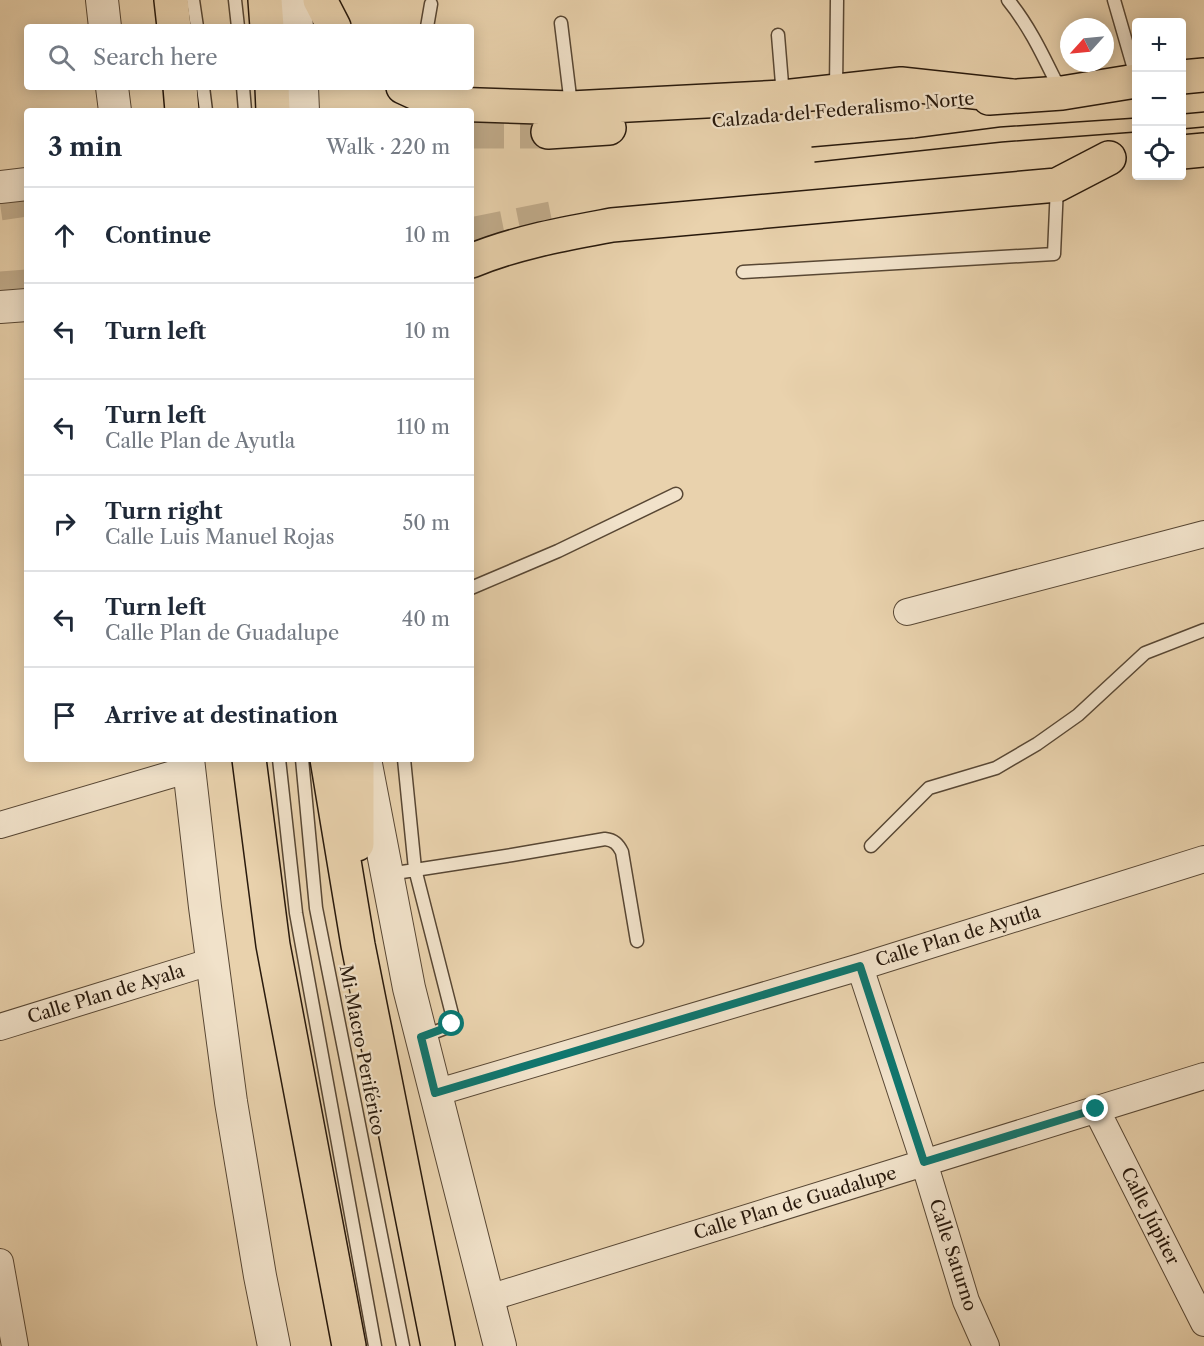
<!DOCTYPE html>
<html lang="en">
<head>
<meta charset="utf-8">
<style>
	body { margin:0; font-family:"Libre Caslon Text",serif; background:#f6f6f7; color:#1f2937 }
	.controls { position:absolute; right:18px; top:18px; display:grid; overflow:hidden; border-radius:6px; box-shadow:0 3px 15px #0003 }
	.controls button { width:54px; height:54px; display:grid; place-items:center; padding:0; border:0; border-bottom:2px solid #e0e1e3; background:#fff; color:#1f2937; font:30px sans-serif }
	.compass { position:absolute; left:1060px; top:18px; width:54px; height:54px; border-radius:50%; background:#fff; box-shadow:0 3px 15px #0003; rotate:243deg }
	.stop { position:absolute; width:18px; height:18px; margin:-14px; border:4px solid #0f766e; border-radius:50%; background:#fff }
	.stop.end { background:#0f766e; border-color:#fff; box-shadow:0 2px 6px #0008 }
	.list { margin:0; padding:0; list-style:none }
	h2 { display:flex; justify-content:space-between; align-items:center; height:78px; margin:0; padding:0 24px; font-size:26px }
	h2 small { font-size:20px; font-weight:400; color:#747a83 }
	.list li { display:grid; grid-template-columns:39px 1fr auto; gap:18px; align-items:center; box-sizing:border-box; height:96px; padding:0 24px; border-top:2px solid #e0e1e3 }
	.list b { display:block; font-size:22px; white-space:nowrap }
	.list p { margin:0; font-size:20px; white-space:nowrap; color:#747a83 }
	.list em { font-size:20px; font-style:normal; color:#747a83 }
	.icon { flex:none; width:33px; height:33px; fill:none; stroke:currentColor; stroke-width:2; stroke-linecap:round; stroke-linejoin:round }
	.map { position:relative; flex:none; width:1204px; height:1346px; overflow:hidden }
	.search { position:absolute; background:#fff; box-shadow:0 3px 15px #0003; left:24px; top:24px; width:450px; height:66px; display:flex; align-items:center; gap:15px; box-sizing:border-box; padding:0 21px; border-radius:6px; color:#747a83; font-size:22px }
	.panel { position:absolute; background:#fff; box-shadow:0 3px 15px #0003; left:24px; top:108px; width:450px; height:654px; border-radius:6px }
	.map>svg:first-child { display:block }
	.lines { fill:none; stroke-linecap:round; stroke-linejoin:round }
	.primary-tunnel { stroke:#c2ad8d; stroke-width:33; stroke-dasharray:33 16; stroke-linecap:butt }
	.service-casing { stroke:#584734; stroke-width:15 }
	.minor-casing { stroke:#584734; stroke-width:28 }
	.tertiary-casing { stroke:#584734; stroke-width:34 }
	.primary-casing { stroke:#28190c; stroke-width:36 }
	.trunk-casing { stroke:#28190c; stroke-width:36 }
	.service { stroke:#f1e2ca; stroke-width:12 }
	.minor { stroke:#f1e2ca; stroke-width:26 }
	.tertiary { stroke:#f1e2ca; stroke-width:32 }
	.primary { stroke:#e9d2ad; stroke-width:33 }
	.trunk { stroke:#e9d2ad; stroke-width:33 }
	.tram { stroke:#28190c; stroke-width:1.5 }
	.route { stroke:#0f766e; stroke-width:8 }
	.labels { text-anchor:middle; stroke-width:4.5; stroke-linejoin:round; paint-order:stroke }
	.street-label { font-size:18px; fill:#28190c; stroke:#f1e2ca }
</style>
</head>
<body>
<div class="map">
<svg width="1204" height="1346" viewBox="0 0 1204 1346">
	<rect width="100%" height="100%" fill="#e9d2ad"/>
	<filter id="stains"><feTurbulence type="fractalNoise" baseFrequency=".00333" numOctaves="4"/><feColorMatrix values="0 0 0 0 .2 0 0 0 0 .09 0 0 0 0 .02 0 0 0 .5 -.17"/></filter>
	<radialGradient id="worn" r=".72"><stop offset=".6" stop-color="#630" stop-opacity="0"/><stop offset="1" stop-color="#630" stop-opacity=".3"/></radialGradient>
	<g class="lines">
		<path class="primary-tunnel" d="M471,132h77
			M0,204l27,-4
			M471,234l85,-17
			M0,288l27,-2"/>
		<g class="service-casing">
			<path id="service" d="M193,0l4,27
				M235,0l3,27
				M1008,0c23,28 37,60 53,92
				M1114,0l22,76
				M561,23l10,82
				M427,27l4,-23
				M778,35l5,61
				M203,87l3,24
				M243,87l2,24
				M836,89l1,-89
				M743,272l311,-18 3,-68
				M471,588l87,-37 118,-57
				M279,759l17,154 79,433
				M302,759l14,149 87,438
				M404,759l11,110 38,149 -1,6 -4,3 -26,10
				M871,846l58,-58 67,-20 41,-24 41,-29 67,-62 59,-23
				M389,874l123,-19 93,-16c9,1 13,5 17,13l15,89"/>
		</g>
		<g class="minor-casing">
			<path id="minor" d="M907,612l297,-78
				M0,825l190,-56
				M860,967l64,195 42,139 20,45
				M0,1027l213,-66
				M435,1093l425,-126 344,-108
				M1096,1109l108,214
				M0,1262l15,84
				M489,1298l715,-222"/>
		</g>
		<g class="tertiary-casing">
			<path id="tertiary" d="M102,0l3,27
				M295,0l2,27
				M112,87l3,24
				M302,87l1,24
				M0,187l27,-3
				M0,307l27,-2
				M188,759l17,148 26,195 29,174 14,70
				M365,759l44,229 91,358"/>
		</g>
		<g class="primary-casing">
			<path id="primary" d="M320,0l14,27
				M1182,77l22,-2
				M403,87l24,11 23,6 121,4 212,-11 118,-13 110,12
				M989,98l73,-5 74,-12
				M548,132l61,-4
				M1182,152l22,-2
				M471,261c46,-19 93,-27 141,-36l445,-40 52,-27"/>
		</g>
		<g class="trunk-casing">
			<path id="trunk" d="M171,0l3,27
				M265,0l2,27
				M180,87l2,24
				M272,87l1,24
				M249,759l24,186 76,401
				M327,759l31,186 80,401
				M357,759v85"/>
		</g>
		<use href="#service" class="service"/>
		<use href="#minor" class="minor"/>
		<use href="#tertiary" class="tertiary"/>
		<use href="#primary" class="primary"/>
		<use href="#trunk" class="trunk"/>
		<path class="tram" d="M1182,114l22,-2
			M1182,129l22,-2
			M812,147l103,-9 85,-11 136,-9
			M815,162l187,-20 134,-10"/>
	</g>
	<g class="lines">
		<path class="route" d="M452,1024l-4,3 -27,10 14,56 425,-127 64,196 172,-53"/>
	</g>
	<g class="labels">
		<g class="street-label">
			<text transform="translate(843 110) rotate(-5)" y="6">Calzada del Federalismo Norte</text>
			<text transform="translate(958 936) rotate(-17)" y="6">Calle Plan de Ayutla</text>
			<text transform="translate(106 994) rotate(-17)" y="6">Calle Plan de Ayala</text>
			<text transform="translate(362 1050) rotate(79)" y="6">Mi Macro Periférico</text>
			<text transform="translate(795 1203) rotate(-17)" y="6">Calle Plan de Guadalupe</text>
			<text transform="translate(1150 1216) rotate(63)" y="6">Calle Júpiter</text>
			<text transform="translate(953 1255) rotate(72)" y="6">Calle Saturno</text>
		</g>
	</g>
	<rect width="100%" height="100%" filter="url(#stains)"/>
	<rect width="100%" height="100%" fill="url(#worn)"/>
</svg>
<div class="controls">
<button>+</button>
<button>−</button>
<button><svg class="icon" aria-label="locate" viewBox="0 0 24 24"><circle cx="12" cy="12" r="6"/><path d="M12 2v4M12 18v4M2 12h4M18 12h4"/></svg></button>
</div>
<svg class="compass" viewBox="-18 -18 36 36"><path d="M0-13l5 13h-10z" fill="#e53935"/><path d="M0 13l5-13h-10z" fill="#747a83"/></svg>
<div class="stop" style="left:452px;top:1024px"></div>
<div class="stop end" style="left:1096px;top:1109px"></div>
<div class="search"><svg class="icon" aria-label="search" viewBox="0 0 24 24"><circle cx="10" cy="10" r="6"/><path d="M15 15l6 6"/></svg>Search here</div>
<section class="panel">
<h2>3 min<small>Walk · 220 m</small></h2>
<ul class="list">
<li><svg class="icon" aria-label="ahead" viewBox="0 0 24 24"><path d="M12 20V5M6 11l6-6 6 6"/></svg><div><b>Continue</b></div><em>10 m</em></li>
<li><svg class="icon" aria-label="left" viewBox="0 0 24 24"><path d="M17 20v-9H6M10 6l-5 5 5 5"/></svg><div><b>Turn left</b></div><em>10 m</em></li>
<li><svg class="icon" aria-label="left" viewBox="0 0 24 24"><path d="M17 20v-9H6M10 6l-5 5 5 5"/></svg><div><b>Turn left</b><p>Calle Plan de Ayutla</p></div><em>110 m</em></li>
<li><svg class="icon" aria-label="right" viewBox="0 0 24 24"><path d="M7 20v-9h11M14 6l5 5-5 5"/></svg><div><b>Turn right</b><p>Calle Luis Manuel Rojas</p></div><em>50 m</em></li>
<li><svg class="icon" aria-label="left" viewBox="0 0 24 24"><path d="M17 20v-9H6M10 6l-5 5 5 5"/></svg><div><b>Turn left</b><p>Calle Plan de Guadalupe</p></div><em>40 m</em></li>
<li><svg class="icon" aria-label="arrive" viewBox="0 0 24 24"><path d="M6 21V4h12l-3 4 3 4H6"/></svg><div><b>Arrive at destination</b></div></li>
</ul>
</section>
</div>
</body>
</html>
